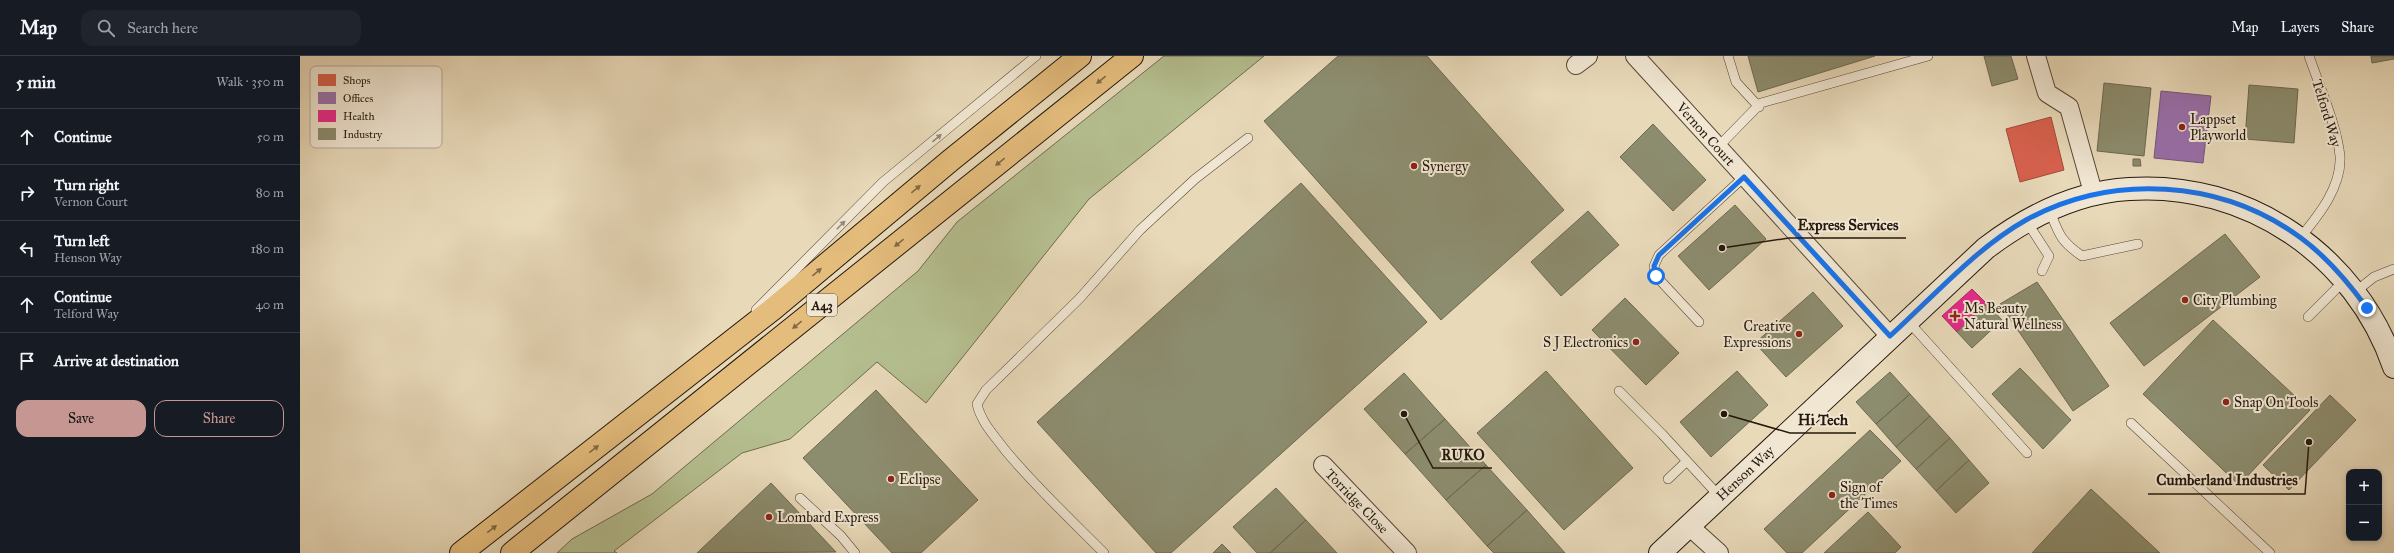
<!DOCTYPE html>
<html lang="en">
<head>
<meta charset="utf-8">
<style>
	body { margin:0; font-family:"IM FELL Great Primer",serif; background:#20242c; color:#f1f3f6 }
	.controls { position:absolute; right:12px; bottom:12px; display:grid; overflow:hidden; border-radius:8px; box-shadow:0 2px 6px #0003 }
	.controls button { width:36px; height:36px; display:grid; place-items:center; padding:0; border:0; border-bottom:1px solid #363941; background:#171b24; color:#f1f3f6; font:20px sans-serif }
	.stop { position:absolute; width:12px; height:12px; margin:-9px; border:3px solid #1a73e8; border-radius:50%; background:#fff }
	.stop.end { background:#1a73e8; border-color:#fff; box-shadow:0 1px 4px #0008 }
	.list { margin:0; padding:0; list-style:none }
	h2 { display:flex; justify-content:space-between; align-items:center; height:52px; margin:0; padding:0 16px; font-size:17px }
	h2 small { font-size:13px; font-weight:400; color:#9ea1a6 }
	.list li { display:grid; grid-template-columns:26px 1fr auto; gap:12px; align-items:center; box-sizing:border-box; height:56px; padding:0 16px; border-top:1px solid #363941 }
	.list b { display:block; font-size:15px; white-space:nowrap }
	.list p { margin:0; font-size:13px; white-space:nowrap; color:#9ea1a6 }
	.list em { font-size:13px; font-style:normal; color:#9ea1a6 }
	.actions { display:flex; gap:8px; padding:12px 16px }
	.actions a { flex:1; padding:9px 0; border:1px solid #c59692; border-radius:12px; text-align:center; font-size:14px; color:#c59692 }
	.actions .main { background:#c59692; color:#111 }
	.icon { flex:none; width:22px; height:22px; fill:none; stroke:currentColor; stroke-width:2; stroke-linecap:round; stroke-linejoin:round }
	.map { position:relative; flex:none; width:2094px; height:497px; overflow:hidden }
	header { display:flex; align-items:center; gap:24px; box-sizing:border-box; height:56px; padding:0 20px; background:#171b24; border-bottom:1px solid #363941 }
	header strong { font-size:19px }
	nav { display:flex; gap:22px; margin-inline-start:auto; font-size:14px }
	.search { width:280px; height:36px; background:#20242c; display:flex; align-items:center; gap:10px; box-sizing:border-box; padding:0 14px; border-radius:12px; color:#9ea1a6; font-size:15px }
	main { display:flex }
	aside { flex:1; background:#171b24 }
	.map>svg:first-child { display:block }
	.green { fill:#b5bf90; stroke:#6d6c4e }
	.shops { fill:#d6604d; stroke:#a14a3a }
	.offices { fill:#9970ab; stroke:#76567b }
	.health { fill:#e7298a; stroke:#ad2464 }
	.industry { fill:#8c8c6e; stroke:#6d6951 }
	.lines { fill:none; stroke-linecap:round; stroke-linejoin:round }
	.lane-casing { stroke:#564837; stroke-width:10 }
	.street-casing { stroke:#564837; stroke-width:20 }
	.secondary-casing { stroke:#25180c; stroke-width:24 }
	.highway-casing { stroke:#25180c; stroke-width:24 }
	.lane { stroke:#f0e6d2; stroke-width:9 }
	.street { stroke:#f0e6d2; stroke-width:18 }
	.secondary { stroke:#f0e6d2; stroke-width:22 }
	.highway { stroke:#e4bc7c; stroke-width:22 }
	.oneway { fill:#846a44 }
	.oneway2 { fill:#958979 }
	.route { stroke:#1a73e8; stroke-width:5 }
	.poi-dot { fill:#8f2418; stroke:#f0e6d2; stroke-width:1.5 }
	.labels { text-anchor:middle; stroke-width:4; stroke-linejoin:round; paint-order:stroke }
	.shield { fill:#f0e6d2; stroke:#625647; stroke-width:1 }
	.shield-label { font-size:13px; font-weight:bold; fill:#25180c }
	.street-label { font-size:14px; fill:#25180c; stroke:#f0e6d2 }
	.poi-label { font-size:14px; fill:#25180c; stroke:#f0e6d2; text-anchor:start }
	.key { fill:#f0e6d2; stroke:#b3a897; stroke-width:1 }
	.key-label { font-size:11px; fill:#25180c }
	.leader { fill:none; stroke:#25180c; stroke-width:1.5 }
	.callout-dot { fill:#25180c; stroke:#f0e6d2; stroke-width:1.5 }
	.callout-label { font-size:15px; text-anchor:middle; font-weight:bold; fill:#25180c; stroke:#f0e6d2; stroke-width:4; stroke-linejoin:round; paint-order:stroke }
</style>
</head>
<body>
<header>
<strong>Map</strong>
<div class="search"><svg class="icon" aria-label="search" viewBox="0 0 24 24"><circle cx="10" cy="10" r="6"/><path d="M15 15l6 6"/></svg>Search here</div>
<nav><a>Map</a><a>Layers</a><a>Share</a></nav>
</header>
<main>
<aside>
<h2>5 min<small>Walk · 350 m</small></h2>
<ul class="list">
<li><svg class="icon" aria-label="ahead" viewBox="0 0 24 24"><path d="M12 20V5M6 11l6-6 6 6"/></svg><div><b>Continue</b></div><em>50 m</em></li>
<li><svg class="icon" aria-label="right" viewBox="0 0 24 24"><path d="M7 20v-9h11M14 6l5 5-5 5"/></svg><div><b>Turn right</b><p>Vernon Court</p></div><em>80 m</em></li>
<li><svg class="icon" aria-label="left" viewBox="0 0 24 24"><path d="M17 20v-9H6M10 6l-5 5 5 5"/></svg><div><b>Turn left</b><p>Henson Way</p></div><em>180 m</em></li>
<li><svg class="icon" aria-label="ahead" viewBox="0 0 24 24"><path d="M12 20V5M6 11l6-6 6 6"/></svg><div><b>Continue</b><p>Telford Way</p></div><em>40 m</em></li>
<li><svg class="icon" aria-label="arrive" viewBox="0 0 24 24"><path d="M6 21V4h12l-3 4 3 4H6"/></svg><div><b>Arrive at destination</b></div></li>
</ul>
<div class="actions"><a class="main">Save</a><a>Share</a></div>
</aside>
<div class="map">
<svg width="2094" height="497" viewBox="0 0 2094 497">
	<rect width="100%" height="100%" fill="#e8d9b9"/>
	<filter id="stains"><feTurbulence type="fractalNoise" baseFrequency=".005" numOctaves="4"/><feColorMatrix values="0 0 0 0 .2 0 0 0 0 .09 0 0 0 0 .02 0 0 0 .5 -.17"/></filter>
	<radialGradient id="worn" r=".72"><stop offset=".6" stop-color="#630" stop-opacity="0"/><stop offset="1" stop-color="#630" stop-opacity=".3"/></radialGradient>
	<path class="green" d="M864,0h100l-175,143 -163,204 -49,-41 -87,77 -48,14 -128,98 3,2h-60l15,-14 80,-45 266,-223 39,-49z"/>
	<path class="shops" d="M1751,61l13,53 -44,12 -14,-53z"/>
	<path class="offices" d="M1861,35l50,5 -8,67 -49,-5z"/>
	<path class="health" d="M1672,233l15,15 -30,28 -15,-16z"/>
	<path class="industry" d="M1038,0h89l137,154 -123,110 -177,-199z
		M1448,0h127l-117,36z
		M1684,0h27l7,23 -26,7z
		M2071,0h23v3l-22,4z
		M1804,27l47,5 -7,68 -47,-5z
		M1949,29l49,4 -4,54 -49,-4z
		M1353,68l53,56 -33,31 -53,-54z
		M1833,103h7l1,7h-8z
		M1001,127l126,139 -256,231h-15l-119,-131z
		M1435,149l31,34 -57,51 -31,-34z
		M1288,155l31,34 -58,51 -30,-34z
		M1925,178l35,43 -116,89 -34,-43z
		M1737,226l72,104 -36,25 -73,-107z
		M1513,236l30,34 -57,51 -31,-34z
		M1325,242l54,55 -33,32 -54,-55z
		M1687,248l15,16 -30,28 -15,-16z
		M1913,264l97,90 -71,75 -96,-91z
		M1720,312l51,52 -28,29 -51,-55z
		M1246,315l87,97 -69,62 -87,-97z
		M1437,315l31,34 -57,52 -31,-35z
		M1590,316l20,22 -34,30 -20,-22z
		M1104,317l41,46 -40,35 -41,-45z
		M576,334l102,110 -57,53h-29l-89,-95z
		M1610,338l20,22 -34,31 -20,-23z
		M2030,339l26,25 -67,70 -26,-25z
		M1630,360l20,22 -34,31 -20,-22z
		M1145,363l41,46 -40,35 -41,-46z
		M1570,374l31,31 -99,92h-15l-23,-24z
		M1650,382l19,22 -33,31 -20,-22z
		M1669,404l20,23 -33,30 -20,-22z
		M1186,409l41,45 -40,36 -41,-46z
		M471,427l65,69 -139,1z
		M976,432l30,32 -36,33h-13l-24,-26z
		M1791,433l69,64h-128z
		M1227,454l38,43h-71l-7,-7z
		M1568,456l33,35 -6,6h-71z
		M1006,464l31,33h-67z
		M922,488l9,9h-18z"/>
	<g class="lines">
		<g class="lane-casing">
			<path id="lane" d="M1428,0l8,26 23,25
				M1417,92l44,-45 167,-47
				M1749,153c10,25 11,32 33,47l56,-12
				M1727,166l22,34 -7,15
				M2000,182c18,-22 42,-51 40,-82 -3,-30 -21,-71 -31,-100
				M2055,236l19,-15 20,-8
				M456,254l127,-128 153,-126
				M2008,261l36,-36
				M1608,265l119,132
				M1399,266l-43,-46 -2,-10 5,-11 85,-78
				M1319,335l43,43 58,63
				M1831,367l139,130
				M1368,423l19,-18
				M500,442l41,38 14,17
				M804,497c-34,-34 -68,-66 -99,-103 -11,-15 -24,-28 -28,-46l9,-14 94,-92 60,-68 55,-51 53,-41"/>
		</g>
		<g class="street-casing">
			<path id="street" d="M1335,0l255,280
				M1736,0l11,37 22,14 25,89
				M1276,9l12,-9
				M1023,409l84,88
				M1389,470l30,27"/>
		</g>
		<g class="secondary-casing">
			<path id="secondary" d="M1360,497l326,-305c41,-31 91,-56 143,-59 118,-8 227,66 265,178"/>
		</g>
		<g class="highway-casing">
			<path id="highway" d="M161,497l312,-244 178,-149 129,-104
				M212,497l620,-497"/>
		</g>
		<use href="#lane" class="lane"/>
		<use href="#street" class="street"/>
		<use href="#secondary" class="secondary"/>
		<use href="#highway" class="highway"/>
	</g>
	<defs><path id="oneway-solid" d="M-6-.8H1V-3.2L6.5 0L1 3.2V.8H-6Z"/></defs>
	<g class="oneway">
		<use href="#oneway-solid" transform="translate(801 24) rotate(141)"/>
		<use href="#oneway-solid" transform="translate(700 106) rotate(141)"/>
		<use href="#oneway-solid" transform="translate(616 133) rotate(-40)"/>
		<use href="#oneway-solid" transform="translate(599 187) rotate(141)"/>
		<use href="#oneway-solid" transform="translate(517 216) rotate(-40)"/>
		<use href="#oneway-solid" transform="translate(497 269) rotate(141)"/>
		<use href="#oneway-solid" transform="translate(294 393) rotate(-38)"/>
		<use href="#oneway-solid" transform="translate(192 473) rotate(-38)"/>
	</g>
	<g class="oneway2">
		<use href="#oneway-solid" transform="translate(637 82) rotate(-40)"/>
		<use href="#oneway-solid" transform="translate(541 169) rotate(-45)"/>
	</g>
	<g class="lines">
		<path class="route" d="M1356,220l-2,-10 5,-11 85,-78 146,159c42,-38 86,-88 136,-116 86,-47 195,-41 275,18 26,19 47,44 66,70"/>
	</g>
	<g class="poi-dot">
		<circle cx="1882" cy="71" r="4"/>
		<circle cx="1114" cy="110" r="4"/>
		<circle cx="1885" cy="244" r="4"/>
		<path d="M1653 254h4v4h4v4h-4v4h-4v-4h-4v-4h4z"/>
		<circle cx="1499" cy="278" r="4"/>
		<circle cx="1336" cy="286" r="4"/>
		<circle cx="1926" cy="346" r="4"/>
		<circle cx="591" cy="423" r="4"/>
		<circle cx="1532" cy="439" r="4"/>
		<circle cx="469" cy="461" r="4"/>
	</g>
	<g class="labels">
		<rect class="shield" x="507" y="238" width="30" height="22" rx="3"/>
		<g class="shield-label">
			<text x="522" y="254">A43</text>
		</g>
		<g class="street-label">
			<text transform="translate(2027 57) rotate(73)" y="5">Telford Way</text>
			<text transform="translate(1406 78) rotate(48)" y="5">Vernon Court</text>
			<text transform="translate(1445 417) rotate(-43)" y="5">Henson Way</text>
			<text transform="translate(1057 445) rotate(46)" y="5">Torridge Close</text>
		</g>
		<g class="poi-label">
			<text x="1890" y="68">Lappset<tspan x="1890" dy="16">Playworld</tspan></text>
			<text x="1122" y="115">Synergy</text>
			<text x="1893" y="249">City Plumbing</text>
			<text x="1664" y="257">Ms Beauty<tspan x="1664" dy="16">Natural Wellness</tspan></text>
			<text x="1491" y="275" text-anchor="end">Creative<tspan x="1491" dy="16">Expressions</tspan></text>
			<text x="1328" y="291" text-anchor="end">S J Electronics</text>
			<text x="1934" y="351">Snap On Tools</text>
			<text x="599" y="428">Eclipse</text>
			<text x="1540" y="436">Sign of<tspan x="1540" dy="16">the Times</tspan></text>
			<text x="477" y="466">Lombard Express</text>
		</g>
	</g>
	<rect x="10" y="10" width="132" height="82" rx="6" class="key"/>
	<rect x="18" y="18" width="18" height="12" fill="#d6604d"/>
	<rect x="18" y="36" width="18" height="12" fill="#9970ab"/>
	<rect x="18" y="54" width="18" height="12" fill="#e7298a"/>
	<rect x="18" y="72" width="18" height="12" fill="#8c8c6e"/>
	<g class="key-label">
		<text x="43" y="28">Shops</text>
		<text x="43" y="46">Offices</text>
		<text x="43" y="64">Health</text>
		<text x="43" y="82">Industry</text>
	</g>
	<path class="leader" d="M1422 192L1489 182H1606M1424 358L1490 377H1556M1104 358L1133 412H1192M2009 386L2005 438H1848"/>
	<g class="callout-dot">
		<circle cx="1422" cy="192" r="4"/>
		<circle cx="1424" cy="358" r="4"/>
		<circle cx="1104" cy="358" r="4"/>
		<circle cx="2009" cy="386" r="4"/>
	</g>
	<g class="callout-label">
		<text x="1548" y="174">Express Services</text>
		<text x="1523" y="369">Hi Tech</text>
		<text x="1163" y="404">RUKO</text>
		<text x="1927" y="429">Cumberland Industries</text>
	</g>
	<rect width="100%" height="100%" filter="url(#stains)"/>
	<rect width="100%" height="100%" fill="url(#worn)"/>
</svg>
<div class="controls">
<button>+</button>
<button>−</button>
</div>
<div class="stop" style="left:1356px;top:220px"></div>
<div class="stop end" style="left:2067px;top:252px"></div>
</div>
</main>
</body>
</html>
